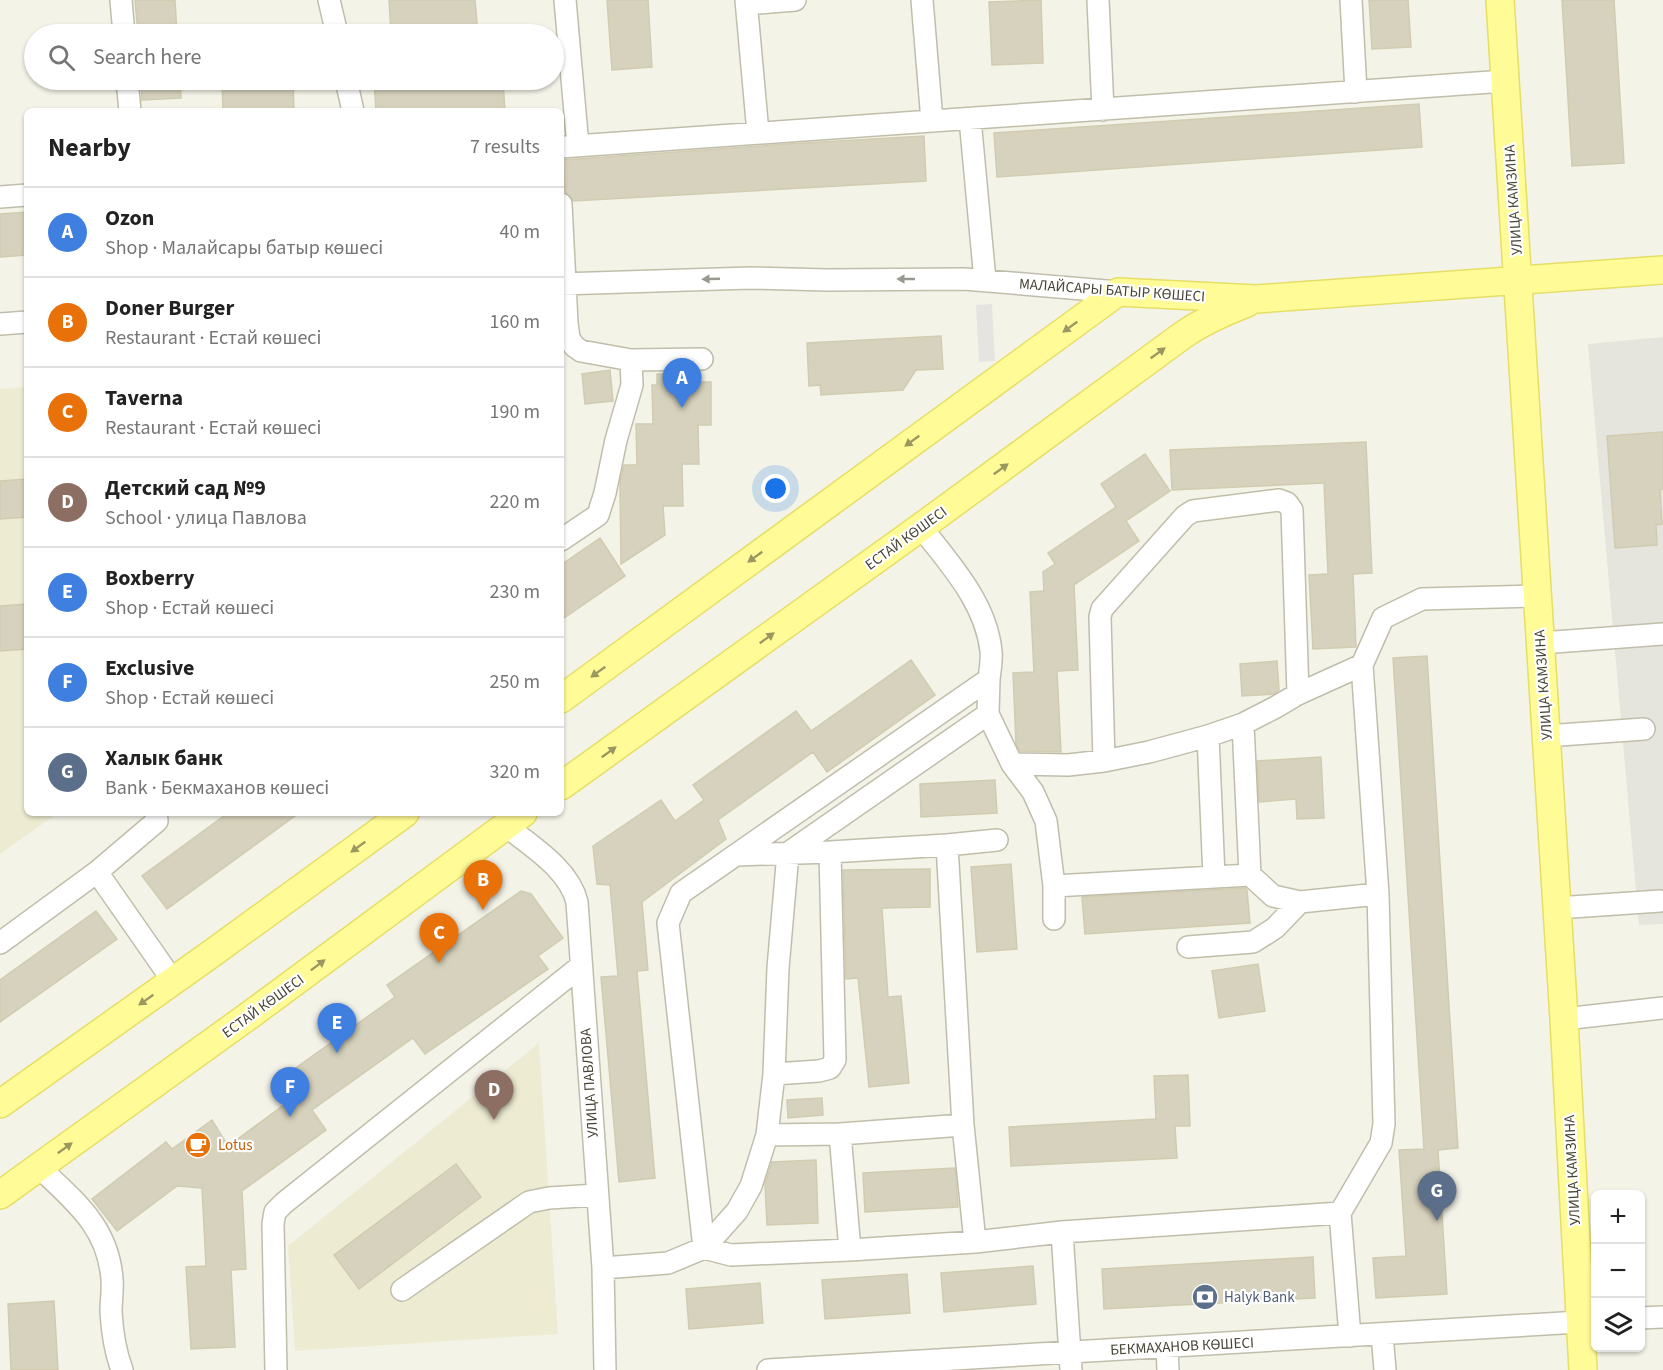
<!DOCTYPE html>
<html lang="en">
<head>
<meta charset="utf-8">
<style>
	body { margin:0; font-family:"Source Sans 3",sans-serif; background:#f2f2f2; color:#222 }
	.controls { position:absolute; right:18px; bottom:18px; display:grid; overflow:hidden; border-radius:9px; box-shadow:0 2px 4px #0004 }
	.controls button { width:54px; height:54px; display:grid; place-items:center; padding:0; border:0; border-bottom:2px solid #e0e0e0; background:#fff; color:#222; font:30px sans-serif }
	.you { position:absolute; left:776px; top:489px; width:21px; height:21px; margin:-15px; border:4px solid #fff; border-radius:50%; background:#1a73e8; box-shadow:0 0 0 9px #1a73e833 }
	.badge { display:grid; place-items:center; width:39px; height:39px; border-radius:50%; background:#84471e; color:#fff; font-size:20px; font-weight:700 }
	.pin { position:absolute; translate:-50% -50px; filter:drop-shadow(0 2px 3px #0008) }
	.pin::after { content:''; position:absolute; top:32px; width:21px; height:18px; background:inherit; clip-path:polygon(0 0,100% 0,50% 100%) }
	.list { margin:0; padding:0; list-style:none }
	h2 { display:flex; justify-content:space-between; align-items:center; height:78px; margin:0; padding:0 24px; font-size:26px }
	h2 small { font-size:20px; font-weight:400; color:#767676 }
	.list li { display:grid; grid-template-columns:39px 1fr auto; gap:18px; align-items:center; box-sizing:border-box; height:90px; padding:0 24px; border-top:2px solid #e0e0e0 }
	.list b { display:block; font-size:22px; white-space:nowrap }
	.list p { margin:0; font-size:20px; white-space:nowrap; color:#767676 }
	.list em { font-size:20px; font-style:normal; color:#767676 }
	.icon { flex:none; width:33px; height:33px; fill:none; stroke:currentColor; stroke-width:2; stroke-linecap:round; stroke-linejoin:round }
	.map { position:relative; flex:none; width:1663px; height:1370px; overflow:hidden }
	.search { position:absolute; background:#fff; box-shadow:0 2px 4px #0004; left:24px; top:24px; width:540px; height:66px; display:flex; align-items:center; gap:15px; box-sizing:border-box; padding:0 21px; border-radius:33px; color:#767676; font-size:22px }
	.panel { position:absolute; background:#fff; box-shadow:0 2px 4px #0004; left:24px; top:108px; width:540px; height:708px; border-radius:9px }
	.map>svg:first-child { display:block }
	.industrial { fill:#e6e5dd }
	.education { fill:#edecd2 }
	.parking { fill:#e5e4e0 }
	.building { fill:#d6d2bd; stroke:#d1ccb0; stroke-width:1.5 }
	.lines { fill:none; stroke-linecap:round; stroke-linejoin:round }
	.minor-casing { stroke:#c0beaa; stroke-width:24 }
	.major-casing { stroke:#e5df65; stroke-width:30 }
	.minor { stroke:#fff; stroke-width:21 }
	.major { stroke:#fffb96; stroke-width:27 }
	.oneway { fill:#9a9990 }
	.oneway2 { fill:#9a9761 }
	.labels { text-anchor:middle; stroke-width:4.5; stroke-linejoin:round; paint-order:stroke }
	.street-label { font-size:15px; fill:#484536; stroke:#fff }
	.food-label { font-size:15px; fill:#c56008; stroke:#fff; text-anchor:start }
	.service-label { font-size:15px; fill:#4e5e75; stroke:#fff; text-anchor:start }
</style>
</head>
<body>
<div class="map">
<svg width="1663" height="1370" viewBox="0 0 1663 1370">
	<rect width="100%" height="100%" fill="#f4f3e8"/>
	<path class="industrial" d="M1663,337v587l-24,1 -51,-581z"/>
	<path class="education" d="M27,387v426h31l-58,41v-465z
		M539,1043l19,291 -263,17 -7,-105z"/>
	<path class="parking" d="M992,304l3,57 -16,1 -3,-57z"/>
	<path class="building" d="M135,0h40l2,34h-39z
		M389,0h86l3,34h-87z
		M607,0h41l4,67 -40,3z
		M1041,0l2,63 -51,2 -3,-63z
		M1369,0h39l3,47 -39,2z
		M1562,0h52l10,163 -52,3z
		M141,80h39l1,18 -39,2z
		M222,80h71l1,31h-71z
		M374,80h129l2,31h-129z
		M1419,104l3,43 -425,30 -3,-44z
		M924,136l2,45 -353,20 -2,-4 -6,-5 -2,-32 224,-16z
		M27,212v43l-27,2v-43z
		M941,336l2,33 -27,1 -13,20 -82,5 -1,-10 -11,1 -2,-43z
		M610,370l3,31 -28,3 -3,-30z
		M657,374h40v8h14v43h-13l1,39h-17l1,42h-20l2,29 -44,29 -1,-82 4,-17h13l-1,-41h17l-1,-39h5z
		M1663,432v57l-3,1 2,34 -6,1 1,20 -42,3 -8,-112z
		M1366,442l6,131 -19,1 3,73 -43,2 -4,-74 19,-1 -4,-91 -152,7 -2,-40z
		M1145,454l25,37 -44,30 13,20 -65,44 4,85 -21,1 4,81 -41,-1 -4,-7 -3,-71 21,-1 -4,-80 14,-1 -1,-19 12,-8 -7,-11 68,-46 -15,-23z
		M27,479v38l-27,2v-38z
		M600,538l25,38 -64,44v-55z
		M27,604v45l-27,2v-45z
		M1427,656l31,492 -20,2 9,144 -71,4 -3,-40 33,-2 -7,-106 25,-1 -31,-491z
		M911,660l24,35 -108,77 -14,-20 -95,68 8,19 -84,63 6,68 -11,1 18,207 -36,4 -18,-205 17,-1 -8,-91 -13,-1 -4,-38 68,-46 14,21 29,-21 -11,-15 103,-74 15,20z
		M1277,661l2,29 -5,4 -32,2 -2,-32z
		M1321,757l3,61 -27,1 -1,-20 -37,3 -2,-41z
		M995,780l2,33 -76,4 -1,-33z
		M228,813h71l-132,96 -25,-33z
		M1011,864l6,85 -40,3 -6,-85z
		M930,869v38l-48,1 6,89 13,-1 8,87 -40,4 -11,-109 -12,1 -3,-109z
		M1245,888l2,2 3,33 -165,11 -3,-37z
		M521,891l10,3 32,44 -25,18 10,13 -123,85 -12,-16 -101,72 14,20 -84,61 4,78 -15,1 4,77 -44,2 -5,-82 20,-1 -4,-78 -25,-2 -60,45 -25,-32 74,-57 6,7 40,-29 16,26 72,-53 -14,-18 109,-78 -8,-12z
		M96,911l21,28 -117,83v-42z
		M1258,964l7,47 -46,7 -7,-47z
		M1188,1075l2,51h-15l2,32 -166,8 -2,-39 147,-8 -2,-43z
		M822,1098l1,17 -35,3 -1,-18z
		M816,1160l2,63 -51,2 -2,-41 7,-22z
		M456,1164l25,33 -122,92 -25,-34z
		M955,1168l3,39 -93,5 -2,-39z
		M1313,1257l2,41 -211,11 -2,-40z
		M1033,1266l3,38 -92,8 -3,-39z
		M907,1274l3,39 -85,6 -3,-39z
		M760,1283l3,40 -74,6 -3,-40z
		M54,1301l4,69h-47l-3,-66z"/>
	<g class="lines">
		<g class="minor-casing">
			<path id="minor" d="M121,0l3,34
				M329,0l8,34
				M565,0l13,146
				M746,0l12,133
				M1098,0l5,110
				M1351,0l5,92
				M747,4l48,-4
				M127,80l3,31
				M346,80l7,31
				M970,119l15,161
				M932,121l573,-40
				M561,147l371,-26 -10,-121
				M0,197l27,-2
				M561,204l6,119 2,15 5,8 7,5 50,9 1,25 -16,55 -11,53 -7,22 -37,25
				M561,284l189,-6 77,2 137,-1 154,13
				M0,324l27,-2
				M631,360l71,-1
				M1541,643l122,-9
				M989,679l-1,35 24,50 56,1 36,-4 45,-9 59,-16 35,-12 33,-17 22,-13 64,-29 21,-47 39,-19 116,-3
				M1208,736l6,141
				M1546,736l98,-7
				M1104,761l-4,-144 2,-8 83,-93 8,-5 86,-11 8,3 5,7 6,184
				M1012,764l21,28 13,29 8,65 196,-11 -7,-151
				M506,826c25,20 63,43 71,76l26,366 2,102
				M947,845l50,-5
				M736,855l94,-3 117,-7 16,280 -123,9 -73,1 -16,51 -14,25 -33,37 27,7 119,-5 125,-8 87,-10 278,-19
				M97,872l76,109
				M1250,875l23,21 27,6 78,-8 -16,-229
				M1054,886v33
				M1557,908l103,-7
				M0,943l97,-71 60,-51 -1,-8
				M1188,947l65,-5 22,-14 25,-26
				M1564,1019l99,-11
				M774,1074l45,-3 11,-3 5,-8 -5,-208
				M963,1125l12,117
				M840,1134l10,116
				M767,1135l7,-61 4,-106 10,-115 200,-139
				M39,1167c35,34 69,59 73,112 1,11 -1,22 -1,32 1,20 4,40 11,59
				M1062,1232l9,138
				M603,1268l65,-5 36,-15 -36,-325 13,-30 308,-214c1,-9 3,-19 2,-28 -5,-48 -41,-87 -70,-124
				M402,1290l127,-88 20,-4 48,-3
				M1640,1318l23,-1
				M1382,1334l3,36
				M1350,1336l-10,-123 41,-70 3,-19 -6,-230
				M1167,1347l1,23
				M276,1370l-3,-146 2,-12 9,-9 297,-237
				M768,1370l828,-49"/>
		</g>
		<g class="major-casing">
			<path id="major" d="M1500,0l64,1019 19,351
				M561,699l557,-407 138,7 407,-29
				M561,786l360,-259 262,-192c20,-14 41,-23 64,-32
				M0,1104l211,-150 194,-141
				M0,1195l254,-183 269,-199"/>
		</g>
		<use href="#minor" class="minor"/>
		<use href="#major" class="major"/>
	</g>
	<defs><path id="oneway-solid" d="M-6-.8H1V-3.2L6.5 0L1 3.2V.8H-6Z" transform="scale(1.5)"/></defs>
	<g class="oneway">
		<use href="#oneway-solid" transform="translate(711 279) rotate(178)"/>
		<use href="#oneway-solid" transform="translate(906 279) rotate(180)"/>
	</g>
	<g class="oneway2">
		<use href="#oneway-solid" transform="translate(1070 327) rotate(144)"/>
		<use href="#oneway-solid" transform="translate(1158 353) rotate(-36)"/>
		<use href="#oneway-solid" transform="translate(912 441) rotate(144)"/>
		<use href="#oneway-solid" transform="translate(1001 469) rotate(-36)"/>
		<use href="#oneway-solid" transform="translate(755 557) rotate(144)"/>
		<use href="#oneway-solid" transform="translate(767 638) rotate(-36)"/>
		<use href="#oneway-solid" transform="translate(598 672) rotate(144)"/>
		<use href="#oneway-solid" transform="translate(609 752) rotate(-36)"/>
		<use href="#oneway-solid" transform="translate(358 847) rotate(144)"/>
		<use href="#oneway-solid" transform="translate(318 965) rotate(-37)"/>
		<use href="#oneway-solid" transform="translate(146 1000) rotate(145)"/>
		<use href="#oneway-solid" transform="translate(65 1148) rotate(-36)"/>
	</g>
	<defs>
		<g id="cafe-disc" transform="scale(1.35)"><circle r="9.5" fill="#e8710a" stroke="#fff"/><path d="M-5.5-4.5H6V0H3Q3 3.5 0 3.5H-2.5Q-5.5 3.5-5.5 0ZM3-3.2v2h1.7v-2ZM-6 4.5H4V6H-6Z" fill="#fff"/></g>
		<g id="bank-disc" transform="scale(1.35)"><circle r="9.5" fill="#5c6f8a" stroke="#fff"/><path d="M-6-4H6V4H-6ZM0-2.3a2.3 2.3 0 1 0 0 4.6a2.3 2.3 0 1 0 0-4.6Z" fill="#fff"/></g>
	</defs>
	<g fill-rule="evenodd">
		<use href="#cafe-disc" x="198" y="1145"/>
		<use href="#bank-disc" x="1205" y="1297"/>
	</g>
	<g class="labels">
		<g class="street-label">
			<text transform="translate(1513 200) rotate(-94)" y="5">УЛИЦА КАМЗИНА</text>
			<text transform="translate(1112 290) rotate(4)" y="5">МАЛАЙСАРЫ БАТЫР КӨШЕСІ</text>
			<text transform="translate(906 538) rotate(-36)" y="5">ЕСТАЙ КӨШЕСІ</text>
			<text transform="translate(1543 685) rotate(-94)" y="5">УЛИЦА КАМЗИНА</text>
			<text transform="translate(263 1006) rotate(-36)" y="5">ЕСТАЙ КӨШЕСІ</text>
			<text transform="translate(589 1083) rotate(-94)" y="5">УЛИЦА ПАВЛОВА</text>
			<text transform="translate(1572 1170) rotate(-93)" y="5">УЛИЦА КАМЗИНА</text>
			<text transform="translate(1182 1346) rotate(-3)" y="5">БЕКМАХАНОВ КӨШЕСІ</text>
		</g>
		<g class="food-label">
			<text x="218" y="1150">Lotus</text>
		</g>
		<g class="service-label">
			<text x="1224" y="1302">Halyk Bank</text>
		</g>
	</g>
</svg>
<div class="controls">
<button>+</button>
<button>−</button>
<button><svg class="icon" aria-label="layers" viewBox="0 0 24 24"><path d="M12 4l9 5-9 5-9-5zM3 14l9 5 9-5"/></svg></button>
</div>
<div class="you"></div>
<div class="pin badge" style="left:682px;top:408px;background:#3f7fe0">A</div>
<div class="pin badge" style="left:483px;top:910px;background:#e8710a">B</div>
<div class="pin badge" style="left:439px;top:963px;background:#e8710a">C</div>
<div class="pin badge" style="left:494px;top:1120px;background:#8d6e63">D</div>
<div class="pin badge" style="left:337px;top:1053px;background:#3f7fe0">E</div>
<div class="pin badge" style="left:290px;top:1117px;background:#3f7fe0">F</div>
<div class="pin badge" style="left:1437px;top:1221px;background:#5c6f8a">G</div>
<div class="search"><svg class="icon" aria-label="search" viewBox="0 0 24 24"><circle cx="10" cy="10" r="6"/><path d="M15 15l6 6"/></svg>Search here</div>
<section class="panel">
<h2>Nearby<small>7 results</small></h2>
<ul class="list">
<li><span class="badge" style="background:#3f7fe0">A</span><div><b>Ozon</b><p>Shop · Малайсары батыр көшесі</p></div><em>40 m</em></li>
<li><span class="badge" style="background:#e8710a">B</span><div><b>Doner Burger</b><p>Restaurant · Естай көшесі</p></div><em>160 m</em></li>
<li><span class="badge" style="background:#e8710a">C</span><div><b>Taverna</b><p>Restaurant · Естай көшесі</p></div><em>190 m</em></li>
<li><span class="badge" style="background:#8d6e63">D</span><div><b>Детский сад №9</b><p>School · улица Павлова</p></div><em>220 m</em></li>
<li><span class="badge" style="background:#3f7fe0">E</span><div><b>Boxberry</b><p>Shop · Естай көшесі</p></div><em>230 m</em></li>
<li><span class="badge" style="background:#3f7fe0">F</span><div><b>Exclusive</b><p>Shop · Естай көшесі</p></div><em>250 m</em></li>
<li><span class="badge" style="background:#5c6f8a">G</span><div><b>Халык банк</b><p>Bank · Бекмаханов көшесі</p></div><em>320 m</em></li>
</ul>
</section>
</div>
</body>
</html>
